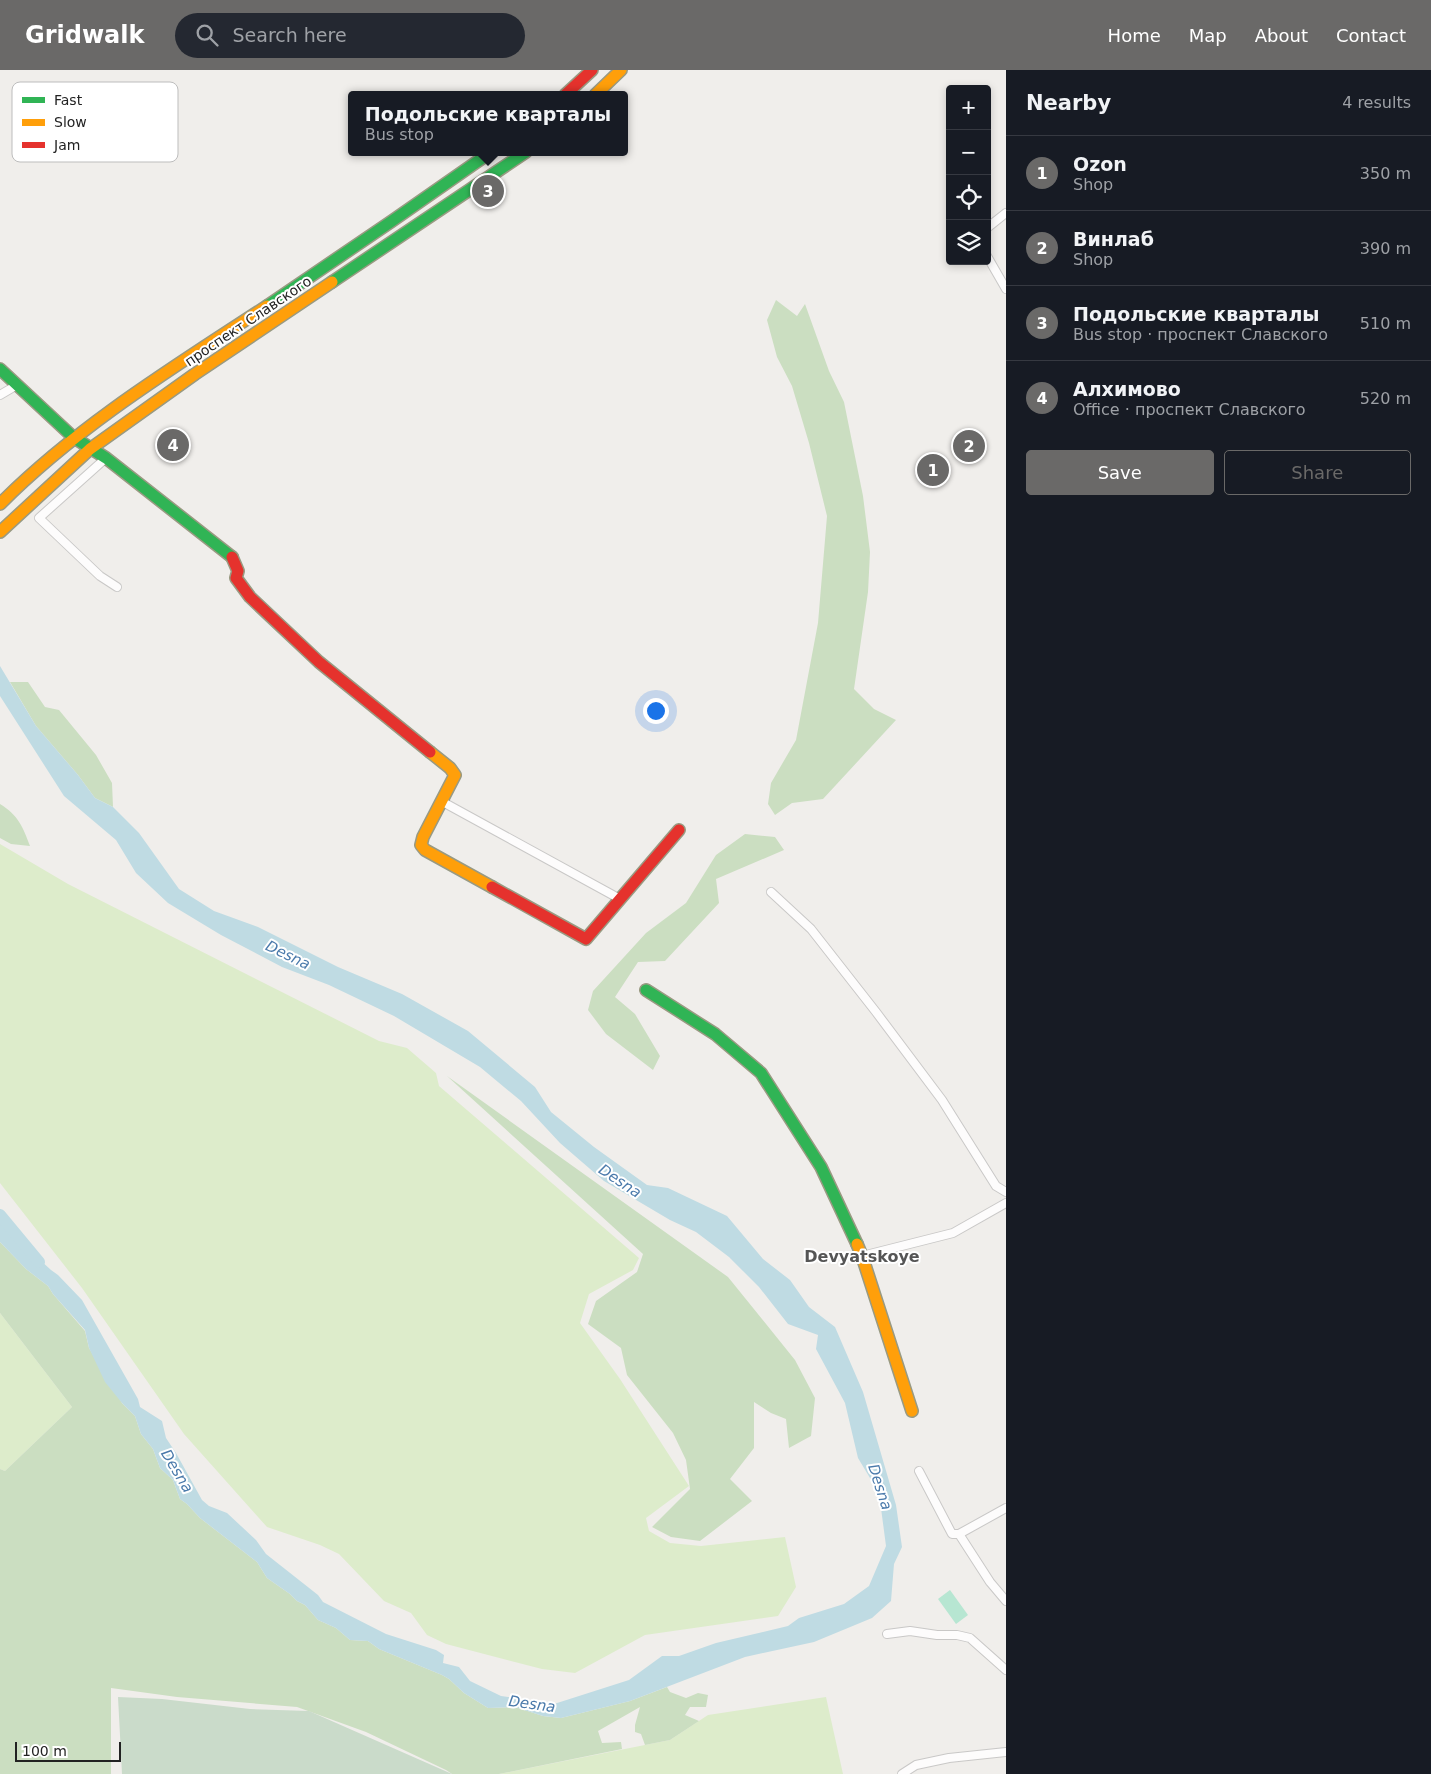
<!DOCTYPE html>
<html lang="en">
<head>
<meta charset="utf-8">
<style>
	body { margin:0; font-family:"DejaVu Sans",sans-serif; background:#242831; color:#f1f3f6 }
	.controls { position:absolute; right:15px; top:15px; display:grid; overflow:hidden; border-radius:5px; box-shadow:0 2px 8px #0003 }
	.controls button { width:45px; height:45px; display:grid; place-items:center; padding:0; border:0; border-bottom:1px solid #363941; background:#171b24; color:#f1f3f6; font:25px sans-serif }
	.scale { position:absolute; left:15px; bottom:12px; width:106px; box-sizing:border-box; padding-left:5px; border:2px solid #222; border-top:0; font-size:14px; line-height:18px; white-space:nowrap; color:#222; -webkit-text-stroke:4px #fff; paint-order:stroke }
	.you { position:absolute; left:655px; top:640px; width:18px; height:18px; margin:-12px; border:4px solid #fff; border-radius:50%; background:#1a73e8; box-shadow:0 0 0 8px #1a73e833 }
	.badge { display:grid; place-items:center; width:32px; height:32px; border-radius:50%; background:#6a6968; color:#fff; font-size:16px; font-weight:700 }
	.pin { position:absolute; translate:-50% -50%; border:2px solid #fff; box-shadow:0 1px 5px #0006 }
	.popup { position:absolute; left:348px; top:21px; width:280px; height:65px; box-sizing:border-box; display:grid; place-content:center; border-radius:5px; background:#171b24; filter:drop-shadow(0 1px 4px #0005); font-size:16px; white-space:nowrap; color:#9ea1a6 }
	.popup b { font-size:19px; color:#f1f3f6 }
	.popup::after { content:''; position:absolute; left:50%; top:100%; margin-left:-10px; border:10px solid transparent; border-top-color:#171b24 }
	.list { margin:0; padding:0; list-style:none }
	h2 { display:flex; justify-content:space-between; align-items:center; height:65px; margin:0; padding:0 20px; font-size:21px }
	h2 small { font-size:16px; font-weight:400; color:#9ea1a6 }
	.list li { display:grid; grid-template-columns:32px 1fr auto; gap:15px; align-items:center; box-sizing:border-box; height:75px; padding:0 20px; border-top:1px solid #363941 }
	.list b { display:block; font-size:19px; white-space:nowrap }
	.list p { margin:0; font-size:16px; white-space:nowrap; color:#9ea1a6 }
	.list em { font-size:16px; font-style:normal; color:#9ea1a6 }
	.actions { display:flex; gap:10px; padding:15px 20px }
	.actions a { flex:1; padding:11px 0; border:1px solid #6a6968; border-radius:5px; text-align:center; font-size:18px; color:#6a6968 }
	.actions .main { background:#6a6968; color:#fff }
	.icon { flex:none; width:28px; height:28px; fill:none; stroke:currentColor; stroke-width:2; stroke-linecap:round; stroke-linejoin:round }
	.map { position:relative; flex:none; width:1006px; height:1704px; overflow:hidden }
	header { display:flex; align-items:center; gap:30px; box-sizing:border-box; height:70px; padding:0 25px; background:#6a6968; color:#fff }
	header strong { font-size:24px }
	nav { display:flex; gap:28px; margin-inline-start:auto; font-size:18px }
	.search { width:350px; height:45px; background:#242831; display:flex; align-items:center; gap:12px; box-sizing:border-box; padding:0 18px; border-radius:28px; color:#9ea1a6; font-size:19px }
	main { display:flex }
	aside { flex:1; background:#171b24 }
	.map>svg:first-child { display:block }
	.grass { fill:#ddeccb }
	.forest { fill:#cbdec1 }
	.cemetery { fill:#cadbca }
	.pitch { fill:#b7e6d2 }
	.water { fill:#bfdbe3 }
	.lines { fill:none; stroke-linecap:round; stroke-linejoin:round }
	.river { stroke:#bfdbe3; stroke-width:12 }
	.street-casing { stroke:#c9c8c7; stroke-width:10 }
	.fast-casing { stroke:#999a82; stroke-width:14 }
	.slow-casing { stroke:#999a82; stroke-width:14 }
	.jam-casing { stroke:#999a82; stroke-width:14 }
	.street { stroke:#fdfcfc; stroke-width:8 }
	.fast { stroke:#30b455; stroke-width:11 }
	.slow { stroke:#ff9f0a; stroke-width:11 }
	.jam { stroke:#e5322d; stroke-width:11 }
	.labels { text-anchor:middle; stroke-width:4; stroke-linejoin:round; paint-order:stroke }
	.street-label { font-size:14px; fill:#222; stroke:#fff }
	.water-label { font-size:15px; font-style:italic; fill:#4a7aab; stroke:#fff }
	.quarter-label { font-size:16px; font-weight:bold; fill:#555; stroke:#fff }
	.key { fill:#fff; stroke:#bdbdbd; stroke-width:1 }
	.key-label { font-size:14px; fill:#222 }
</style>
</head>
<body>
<header>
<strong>Gridwalk</strong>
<div class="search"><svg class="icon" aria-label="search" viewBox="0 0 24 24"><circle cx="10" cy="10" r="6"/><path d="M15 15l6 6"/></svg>Search here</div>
<nav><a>Home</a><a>Map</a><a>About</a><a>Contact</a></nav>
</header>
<main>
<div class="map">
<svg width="1006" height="1704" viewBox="0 0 1006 1704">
	<rect width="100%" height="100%" fill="#f0eeeb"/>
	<path class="grass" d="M0,774l68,40 311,157 28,7 29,25 3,13 200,172 -6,12 -44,24 -9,29 40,56 69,107 -43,32 3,13 21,12 31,3 84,-9 11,50 -18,29 -133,19 -70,38 -33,-4 -96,-25 -19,-9 -16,-22 -27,-12 -45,-47 -19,-9 -53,-18 -83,-93 -102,-146 -82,-105z
		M0,1243l72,94 -67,64 -5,-2z
		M826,1627l17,77h-344l171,-34 38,-25z"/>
	<path class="forest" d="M776,230l21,16 8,-12 24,67 15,31 19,94 7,56 -2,40 -14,97 20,20 22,11 -73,79 -31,4 -17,12 -7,-11 3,-21 25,-43 22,-117 9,-107 -18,-73 -17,-57 -15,-29 -10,-37z
		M10,612h18l17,25 14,3 37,45 16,28 1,24 -18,-9 -17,-23 -42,-49z
		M0,734c18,11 23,23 30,42l-19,-2 -11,-6z
		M745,764l30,3 9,13 -68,29 3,24 -54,58 -27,1 -23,35 20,17 25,42 -7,14 -47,-36 -18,-24 5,-19 53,-58 40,-30 30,-48z
		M447,1006l281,201 67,83 20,38 -4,38 -22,12 -3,-29 -15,-6 -17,-11v46l-24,31 22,22 -52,40 -29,-4 -19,-10 38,-38 -4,-29 -13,-27 -46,-58 -6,-27 -33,-24 8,-23 41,-29 6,-18z
		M0,1172l26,27 22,17 5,8 32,37 4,17 33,55 13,13 6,18 12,15 7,19 13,12 7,19 7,5 13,14 57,44 10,16 23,16 7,7 8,4 13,15 18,8 14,12 18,1 11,8 63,26 7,4 15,14 24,15 27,-1 28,9 18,2 69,-17 37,-14 3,5 16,6 12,-5 10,2 -2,12h-16l-5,8 14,6 -29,19 -25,5 -4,-11 -6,-2v-7l5,-18 -42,24 4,12 19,-1 1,7 -123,25h-47l-6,-4 -80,-38 -69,-25 -120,-10 -66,-9v86h-111v-305l5,2 67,-64 -72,-94z"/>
	<path class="cemetery" d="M118,1627l44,2 88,10 59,2 143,63h-330z"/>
	<path class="pitch" d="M950,1520l18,25 -12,9 -18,-25z"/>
	<path class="water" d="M0,596l36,60 42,49 17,23 18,9 26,26 40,56 35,22 44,16 80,40 64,27 66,37 67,56 16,25 43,35 53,38 21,3 59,28 36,43 27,21 19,27 26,20 28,65 33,113 6,42 -8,17 -3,37 -19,17 -58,24 -69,15 -115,44 -69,17 -18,-2 -28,-9 -27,1 -24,-15 -15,-14 -7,-4 -63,-26 -11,-8 -18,-1 -14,-12 -18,-8 -13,-15 -8,-4 -7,-7 -23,-16 -10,-16 -57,-44 -13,-14 -7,-5 -7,-19 -13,-12 -7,-19 -12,-15 -6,-18 -13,-13 -17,-21 -16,-34 -4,-18 -32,-36 -5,-8 -22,-17 -26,-27v-32l16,28 35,32 7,5 24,25 56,99 2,8 22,14 4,17 10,15 26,47 7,6 18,7 29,27 10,14 52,41 5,7 63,32 50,16 8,5 -1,8 16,4 11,14 31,15 53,8 75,-24 33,-24h17l37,-13 72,-17 11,-8 45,-14 25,-18 17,-40 -7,-53 -21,-35 -13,-55 -29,-54 2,-14 -30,-11 -29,-37 -30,-30 -33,-25 -26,-12 -66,-39 -44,-38 -39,-42 -41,-34 -86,-51 -65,-31 -47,-18 -61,-32 -53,-32 -32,-30 -20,-33 -52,-44 -64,-100z"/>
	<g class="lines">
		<path class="river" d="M0,1145l39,47"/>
		<g class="street-casing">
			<path id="street" d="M987,158l19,-15
				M987,186l19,33
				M0,325l17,-10
				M106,388l-67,60 61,58 17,11
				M441,731l179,98
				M771,822l40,37 65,83 66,88 54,86 10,6
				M862,1186l91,-23 53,-30
				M919,1401l33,63h7
				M1006,1438l-47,26 31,48 16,19
				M887,1564l23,-3 27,4h20l13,3 36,32
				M902,1704l14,-9 33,-7 57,-6"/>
		</g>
		<g class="fast-casing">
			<path id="fast" d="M332,212l194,-130
				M267,236l125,-85 99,-69
				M0,299l73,68 33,21 126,99
				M646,920l69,44 46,39 60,94 36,77"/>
		</g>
		<g class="slow-casing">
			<path id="slow" d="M595,25l26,-25
				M0,434c79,-79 174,-137 267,-198
				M0,462l90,-83 105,-75 137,-92
				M430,682l20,16 5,7 -32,62 -2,8 4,5 67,37
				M857,1174l5,12 50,155"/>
		</g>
		<g class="jam-casing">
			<path id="jam" d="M565,25l27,-25
				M232,487l6,14 -2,7 14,19 69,65 111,90
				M492,817l94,52 93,-109"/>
		</g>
		<use href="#street" class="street"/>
		<use href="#fast" class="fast"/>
		<use href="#slow" class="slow"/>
		<use href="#jam" class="jam"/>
	</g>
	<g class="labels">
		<g class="street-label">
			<text transform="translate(248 251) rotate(-34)" y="5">проспект Славского</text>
		</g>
		<g class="water-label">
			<text transform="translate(288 885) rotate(26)" y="5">Desna</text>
			<text transform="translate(620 1111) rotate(34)" y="5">Desna</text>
			<text transform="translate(177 1401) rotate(59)" y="5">Desna</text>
			<text transform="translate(880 1417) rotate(72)" y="5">Desna</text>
			<text transform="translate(532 1634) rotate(8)" y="5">Desna</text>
		</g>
		<g class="quarter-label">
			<text x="862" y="1192">Devyatskoye</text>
		</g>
	</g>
	<rect x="12" y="12" width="166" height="80" rx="8" class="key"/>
	<rect x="22" y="27" width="23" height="6" fill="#30b455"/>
	<rect x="22" y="49" width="23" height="7" fill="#ff9f0a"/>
	<rect x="22" y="72" width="23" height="6" fill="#e5322d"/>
	<g class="key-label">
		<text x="54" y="35">Fast</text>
		<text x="54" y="57">Slow</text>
		<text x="54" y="80">Jam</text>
	</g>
</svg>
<div class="controls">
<button>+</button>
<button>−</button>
<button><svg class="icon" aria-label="locate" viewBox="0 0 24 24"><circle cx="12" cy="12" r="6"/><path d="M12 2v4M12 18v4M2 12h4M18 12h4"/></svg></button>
<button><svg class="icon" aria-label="layers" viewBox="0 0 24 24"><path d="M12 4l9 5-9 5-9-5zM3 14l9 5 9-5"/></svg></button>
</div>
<div class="scale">100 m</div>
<div class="you"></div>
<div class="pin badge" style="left:933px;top:400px">1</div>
<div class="pin badge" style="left:969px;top:376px">2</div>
<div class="pin badge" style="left:488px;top:121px">3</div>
<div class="popup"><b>Подольские кварталы</b>Bus stop</div>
<div class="pin badge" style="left:173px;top:375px">4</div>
</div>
<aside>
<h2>Nearby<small>4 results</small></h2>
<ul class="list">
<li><span class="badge">1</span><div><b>Ozon</b><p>Shop</p></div><em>350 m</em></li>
<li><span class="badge">2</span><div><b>Винлаб</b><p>Shop</p></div><em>390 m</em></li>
<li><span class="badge">3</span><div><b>Подольские кварталы</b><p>Bus stop · проспект Славского</p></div><em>510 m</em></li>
<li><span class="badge">4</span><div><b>Алхимово</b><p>Office · проспект Славского</p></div><em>520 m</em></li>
</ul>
<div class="actions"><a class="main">Save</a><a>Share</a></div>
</aside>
</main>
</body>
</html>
